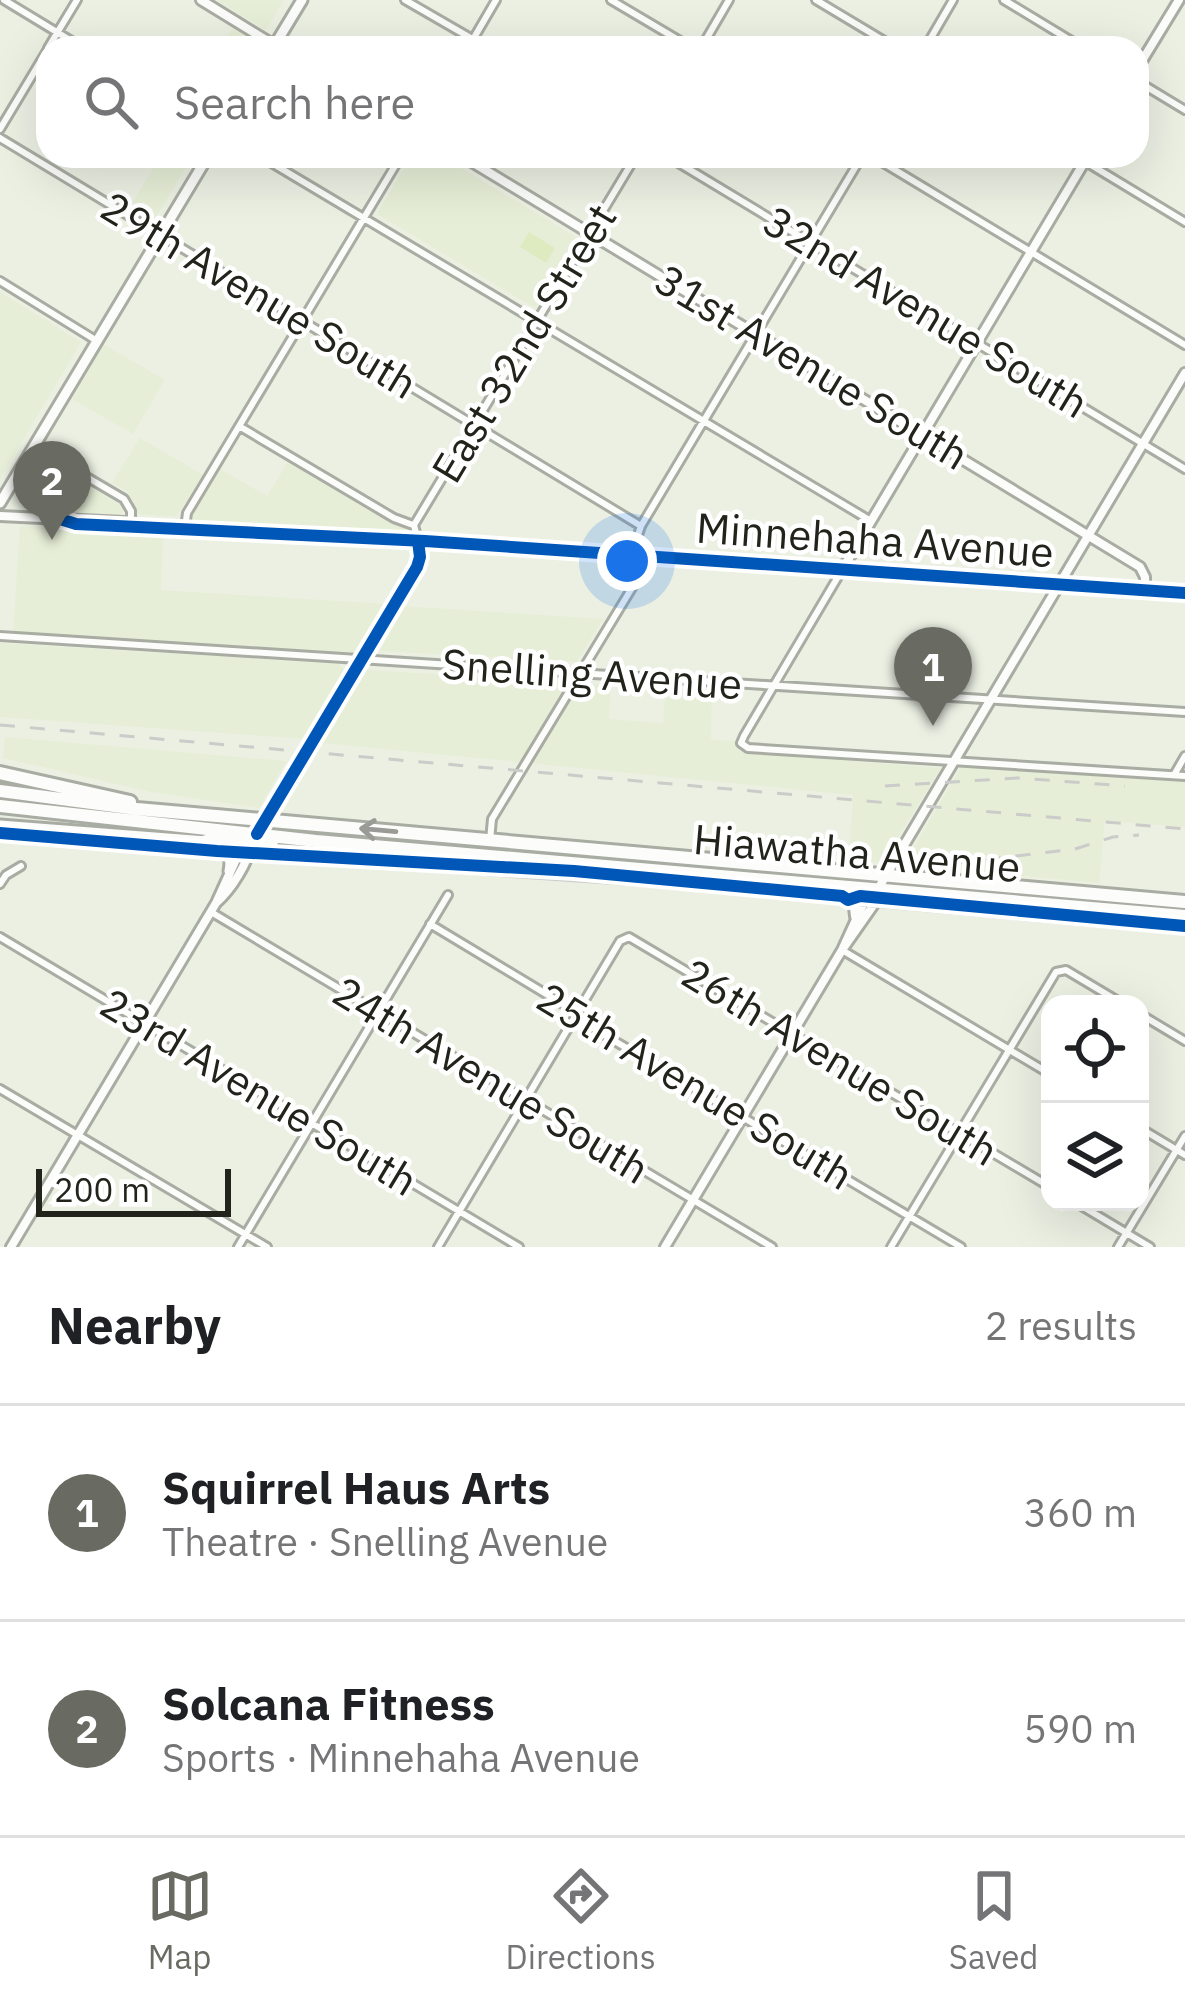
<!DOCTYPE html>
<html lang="en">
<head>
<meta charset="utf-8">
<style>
	body { margin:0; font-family:"IBM Plex Sans",sans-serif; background:#f6f6f6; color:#202124 }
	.controls { position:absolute; right:36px; bottom:36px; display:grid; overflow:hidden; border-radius:24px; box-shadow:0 12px 48px #0002 }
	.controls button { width:108px; height:108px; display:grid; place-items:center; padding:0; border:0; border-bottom:3px solid #e0e0e0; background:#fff; color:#202124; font:60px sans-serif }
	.scale { position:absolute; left:36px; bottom:30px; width:195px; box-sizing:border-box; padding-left:12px; border:6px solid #22241c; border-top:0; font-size:33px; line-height:42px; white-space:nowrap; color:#22241c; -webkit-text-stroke:9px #fff; paint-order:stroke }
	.you { position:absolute; left:627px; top:561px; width:42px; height:42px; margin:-30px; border:9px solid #fff; border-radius:50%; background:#1a73e8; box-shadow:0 0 0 18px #1a73e833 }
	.badge { display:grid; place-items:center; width:78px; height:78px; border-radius:50%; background:#696b62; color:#fff; font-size:39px; font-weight:700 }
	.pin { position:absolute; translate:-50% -99px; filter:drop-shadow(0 3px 6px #0008) }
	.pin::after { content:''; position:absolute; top:63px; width:42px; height:36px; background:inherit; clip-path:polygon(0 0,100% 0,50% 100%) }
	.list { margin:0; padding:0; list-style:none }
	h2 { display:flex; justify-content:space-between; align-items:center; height:156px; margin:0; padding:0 48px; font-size:51px }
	h2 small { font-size:39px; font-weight:400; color:#757577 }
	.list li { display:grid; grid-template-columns:78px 1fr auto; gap:36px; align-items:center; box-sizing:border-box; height:216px; padding:0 48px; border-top:3px solid #e0e0e0 }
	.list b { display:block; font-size:45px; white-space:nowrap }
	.list p { margin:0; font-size:39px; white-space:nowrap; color:#757577 }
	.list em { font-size:39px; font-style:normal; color:#757577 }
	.icon { flex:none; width:66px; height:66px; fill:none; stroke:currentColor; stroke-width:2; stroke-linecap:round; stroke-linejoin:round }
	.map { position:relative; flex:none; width:1185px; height:1247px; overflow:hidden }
	.search { position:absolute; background:#fff; box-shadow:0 12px 48px #0002; left:36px; right:36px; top:36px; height:132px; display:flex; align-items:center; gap:30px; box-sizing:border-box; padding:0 42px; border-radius:36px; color:#757577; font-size:45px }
	.sheet { height:588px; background:#fff }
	nav { display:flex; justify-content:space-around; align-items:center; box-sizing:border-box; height:168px; border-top:3px solid #e0e0e0; background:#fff; font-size:33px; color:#757577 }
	nav a { display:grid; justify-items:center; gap:6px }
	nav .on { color:#696b62 }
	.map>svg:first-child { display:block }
	.built { fill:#e6eed7 }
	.green { fill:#deebc1 }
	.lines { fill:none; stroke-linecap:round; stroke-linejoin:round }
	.street-casing { stroke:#a8aca2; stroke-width:12 }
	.secondary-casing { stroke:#a8aca2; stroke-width:14 }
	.primary-casing { stroke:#a8aca2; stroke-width:15 }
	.highway-casing { stroke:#a8aca2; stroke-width:18 }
	.street { stroke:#fcfdfb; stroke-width:6 }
	.secondary { stroke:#fcfdfb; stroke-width:8 }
	.primary { stroke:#fcfdfb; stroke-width:9 }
	.highway { stroke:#fcfdfb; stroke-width:12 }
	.tram { stroke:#cbcbc9; stroke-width:3 }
	.rail { stroke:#cbcbc9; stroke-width:3; stroke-dasharray:15 15; stroke-linecap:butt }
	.cycleway-casing { stroke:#fff; stroke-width:20 }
	.cycleway { stroke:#0057b8; stroke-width:12 }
	.oneway { stroke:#9a9b97 }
	.labels { text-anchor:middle; stroke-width:9; stroke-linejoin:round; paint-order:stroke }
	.street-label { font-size:42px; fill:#22241c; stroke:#fff }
</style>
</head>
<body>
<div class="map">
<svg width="1185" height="1247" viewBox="0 0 1185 1247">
	<rect width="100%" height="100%" fill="#ecf0e3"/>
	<path class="built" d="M217,0h67l-18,30z
		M235,24l29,19 1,5h-45z
		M161,156h32l-40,66 -24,-14z
		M411,156h30l135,81 -41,71 -158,-94z
		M0,292l81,50 -81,137z
		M103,344l62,36 -32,54 -61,-35z
		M140,438l63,37 -27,42 -38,-3 -11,-23 -15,-8z
		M288,462l104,62 11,1 3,7 -211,-10 -4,-4 28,-50 48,28z
		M67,473l56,34v5l-4,4 -74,-7z
		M20,526l143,9 -2,55 226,14 -33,49 -341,-20z
		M404,606l199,13 -26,43 -197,-11z
		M0,643l339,21 5,7 -40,68 -304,-22z
		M367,670l244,15 -2,34 54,4 3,-35 46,3 -1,49 24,1 14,12 192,15 -59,95 -33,-3 4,-65 -530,-52z
		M5,737l281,24 -27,47 -108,-16 -148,-34z
		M961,767l224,15v45l-80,-6 -6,62 -184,-17 -4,-14z"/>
	<path class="green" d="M529,232l26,16 -9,15 -26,-16z"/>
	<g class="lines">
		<g class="street-casing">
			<path id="street" d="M4,0l79,48
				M405,0l83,48
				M611,0l81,48
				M816,0l80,48
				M1004,0l79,48
				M48,48l29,-48
				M468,48l28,-48
				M701,48l28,-48
				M925,48l28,-48
				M1137,81l48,29
				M0,129l48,-80
				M0,138l641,388
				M260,156l611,365
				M667,156l518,313
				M872,156l313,189
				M1076,156l109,66
				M0,281l97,60
				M239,426l155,92 19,7
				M34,446l90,53 7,12v13
				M185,528l2,-15 214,-357
				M418,541l-4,-16 222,-369
				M842,570l-98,166 -3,7 7,5 437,28
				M0,636l1185,76
				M1174,775l11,-19
				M490,840l2,-21 146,-241 -1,-40 4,-12 221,-370
				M0,884l6,-9 15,-9
				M211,912l561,335
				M430,924l141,85 10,12 380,226
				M0,937l519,310
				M842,950l208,124
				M1140,1014l45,27
				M0,1089l267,158
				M1140,1128l45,27
				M1075,1202l75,45
				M238,1247l210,-352
				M438,1247l182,-306 9,-4 421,250
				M891,1247l165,-275 10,-2 57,34
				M1118,1247l67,-111"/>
		</g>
		<g class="secondary-casing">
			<path id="secondary" d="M201,0l78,48
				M1137,69l42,-69
				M462,156l678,411 5,10v14
				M0,516l124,6
				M60,519l16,5 349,17 760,52
				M842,570l246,-414
				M217,901l20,-44 20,-23 160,-267 3,-10 -2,-16
				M843,948l23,-50 11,-8
				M11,1247l205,-344c15,-13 33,-41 35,-60
				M665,1247l177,-297 35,-50 1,-11 307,-516"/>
		</g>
		<g class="primary-casing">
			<path id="primary" d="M273,48l29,-48
				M0,503l208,-347
				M0,825l206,16c18,5 27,11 23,30"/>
		</g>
		<g class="highway-casing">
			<path id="highway" d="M0,773l130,29
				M0,791l137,18 1048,93
				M0,806l316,35 869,75
				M206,841l66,1
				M837,887l18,11 2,18"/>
		</g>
		<use href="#street" class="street"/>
		<use href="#secondary" class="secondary"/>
		<use href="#primary" class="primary"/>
		<use href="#highway" class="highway"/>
		<path class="tram" d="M0,836l101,12 535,37 549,49"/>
		<path class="rail" d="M0,725l1185,104
			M885,786l133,-8 107,8
			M956,863l119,-14 38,-12 26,-2"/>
		<g class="cycleway-casing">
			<path id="cycleway" d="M60,519l16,5 349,17 760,52
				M0,833l217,18 357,20 268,25 6,4 12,-4 325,30
				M257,834l160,-267 3,-10 -2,-16"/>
		</g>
		<use href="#cycleway" class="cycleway"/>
	</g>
	<defs><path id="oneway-shaft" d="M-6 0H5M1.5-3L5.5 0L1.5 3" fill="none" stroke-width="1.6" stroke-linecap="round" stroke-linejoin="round" transform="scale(3)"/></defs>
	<use class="oneway" href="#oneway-shaft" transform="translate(378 830) rotate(-175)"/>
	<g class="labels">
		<g class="street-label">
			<text transform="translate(259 295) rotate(31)" y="15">29th Avenue South</text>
			<text transform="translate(926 312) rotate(31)" y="15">32nd Avenue South</text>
			<text transform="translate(524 343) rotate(-59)" y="15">East 32nd Street</text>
			<text transform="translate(812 367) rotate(31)" y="15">31st Avenue South</text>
			<text transform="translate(875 540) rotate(4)" y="15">Minnehaha Avenue</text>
			<text transform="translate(592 674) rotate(4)" y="15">Snelling Avenue</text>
			<text transform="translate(857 853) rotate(5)" y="15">Hiawatha Avenue</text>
			<text transform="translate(840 1062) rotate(31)" y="15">26th Avenue South</text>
			<text transform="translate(491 1080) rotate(31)" y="15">24th Avenue South</text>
			<text transform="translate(695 1086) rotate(31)" y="15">25th Avenue South</text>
			<text transform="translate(259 1092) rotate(31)" y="15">23rd Avenue South</text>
		</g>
	</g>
</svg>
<div class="controls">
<button><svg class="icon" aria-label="locate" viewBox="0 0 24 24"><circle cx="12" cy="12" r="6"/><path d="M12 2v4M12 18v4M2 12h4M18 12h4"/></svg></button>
<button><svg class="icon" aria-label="layers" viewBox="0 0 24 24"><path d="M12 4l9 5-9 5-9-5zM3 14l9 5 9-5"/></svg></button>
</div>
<div class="scale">200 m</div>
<div class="you"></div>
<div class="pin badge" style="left:933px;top:726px">1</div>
<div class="pin badge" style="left:52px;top:540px">2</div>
<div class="search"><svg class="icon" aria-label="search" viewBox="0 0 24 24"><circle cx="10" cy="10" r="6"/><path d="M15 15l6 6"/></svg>Search here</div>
</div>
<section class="sheet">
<h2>Nearby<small>2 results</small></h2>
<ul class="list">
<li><span class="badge">1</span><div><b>Squirrel Haus Arts</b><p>Theatre · Snelling Avenue</p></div><em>360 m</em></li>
<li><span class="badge">2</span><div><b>Solcana Fitness</b><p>Sports · Minnehaha Avenue</p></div><em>590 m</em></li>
</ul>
</section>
<nav>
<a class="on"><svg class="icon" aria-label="map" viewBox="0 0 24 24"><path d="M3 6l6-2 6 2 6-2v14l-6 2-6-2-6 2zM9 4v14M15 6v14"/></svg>Map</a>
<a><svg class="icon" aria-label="directions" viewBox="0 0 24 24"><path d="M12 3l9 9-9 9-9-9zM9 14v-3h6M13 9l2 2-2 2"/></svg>Directions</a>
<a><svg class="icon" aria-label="saved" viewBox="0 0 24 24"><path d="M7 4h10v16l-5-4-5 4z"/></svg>Saved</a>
</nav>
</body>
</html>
